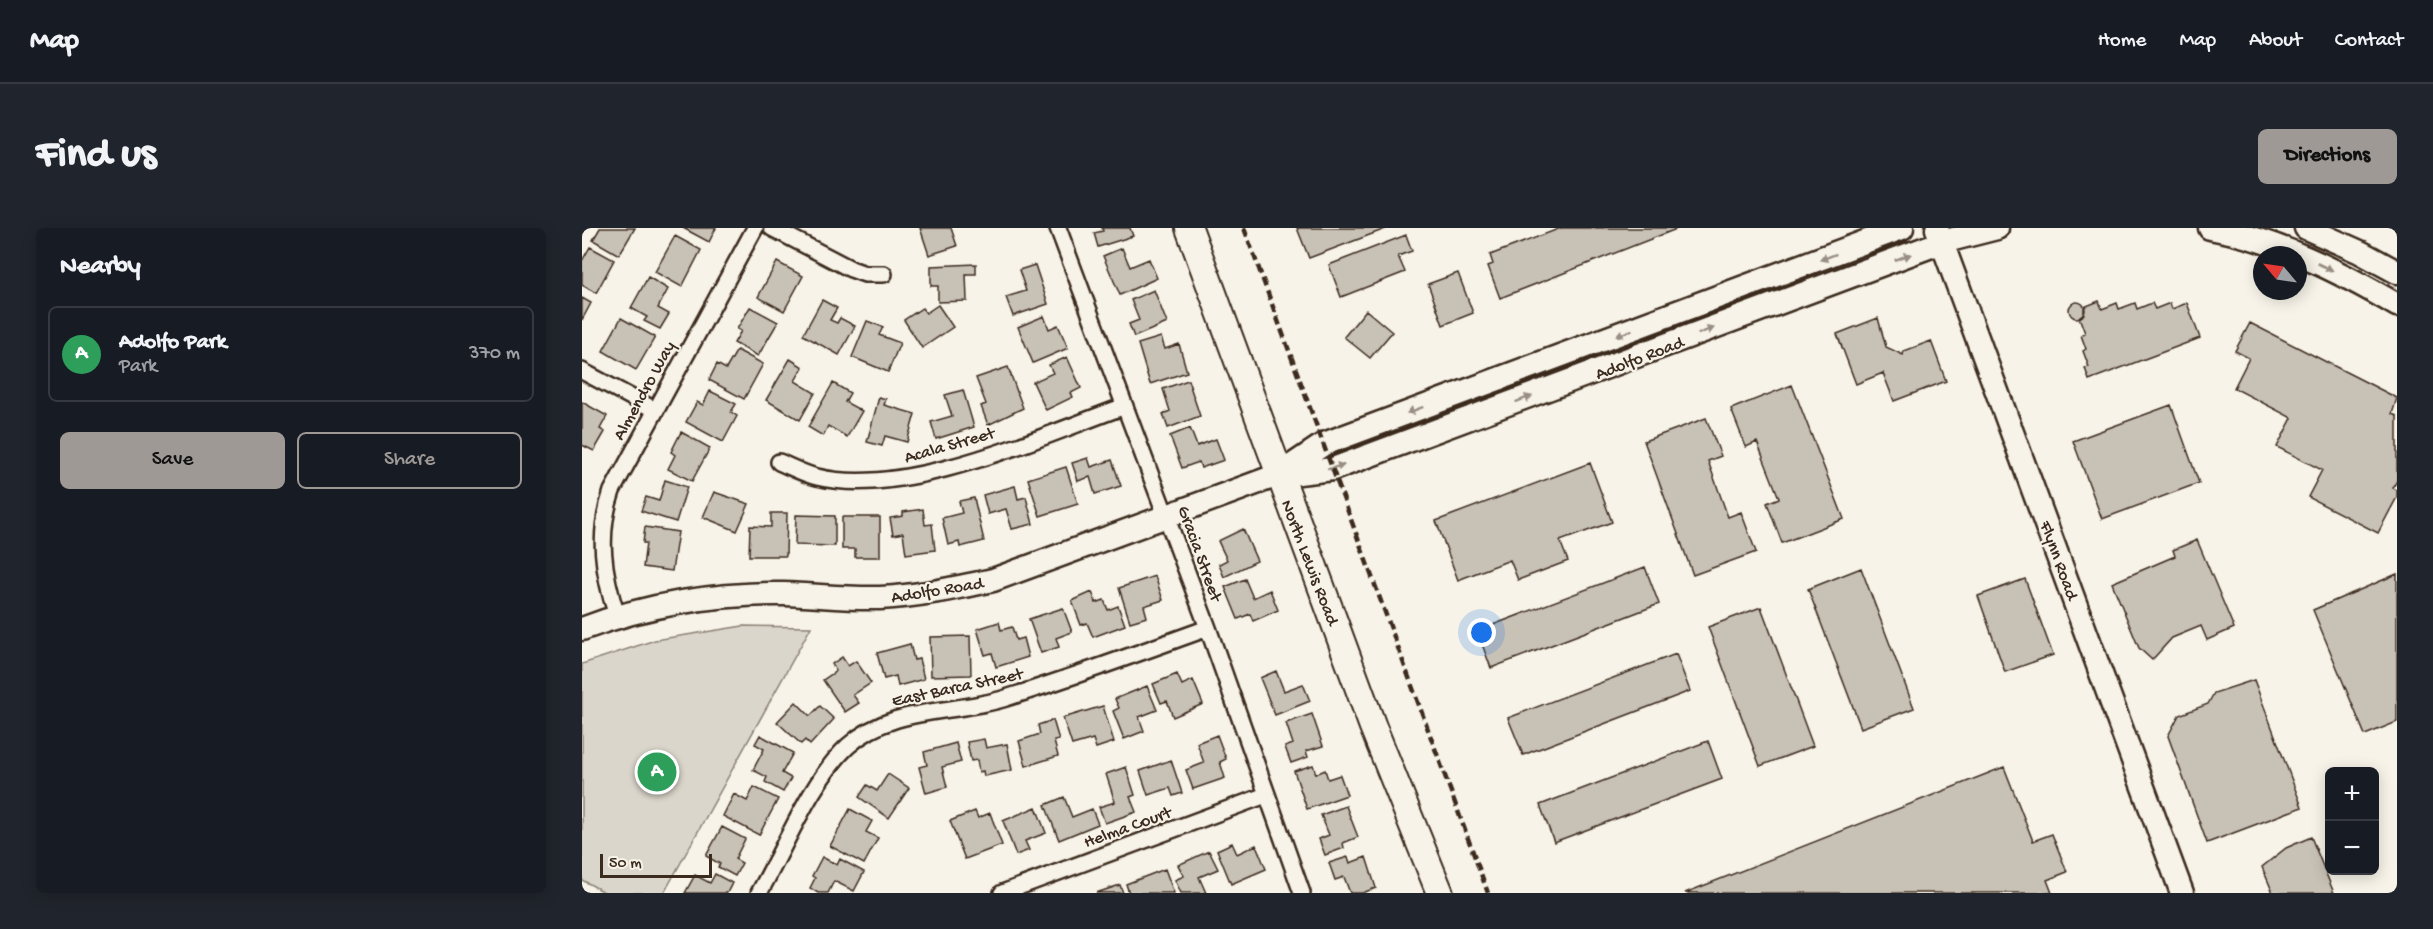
<!DOCTYPE html>
<html lang="en">
<head>
<meta charset="utf-8">
<style>
	body { margin:0; font-family:"Gochi Hand",sans-serif; background:#20242c; color:#f1f3f6 }
	.controls { position:absolute; right:18px; bottom:18px; display:grid; overflow:hidden; border-radius:9px; box-shadow:0 3px 15px #0003 }
	.controls button { width:54px; height:54px; display:grid; place-items:center; padding:0; border:0; border-bottom:2px solid #363941; background:#171b24; color:#f1f3f6; font:30px sans-serif }
	.compass { position:absolute; left:1671px; top:18px; width:54px; height:54px; border-radius:50%; background:#171b24; box-shadow:0 3px 15px #0003; rotate:299deg }
	.scale { position:absolute; left:18px; bottom:15px; width:112px; box-sizing:border-box; padding-left:6px; border:3px solid #3b2a1e; border-top:0; font-size:16px; line-height:21px; white-space:nowrap; color:#3b2a1e; -webkit-text-stroke:4px #f7f3e8; paint-order:stroke }
	.you { position:absolute; left:900px; top:405px; width:21px; height:21px; margin:-15px; border:4px solid #fff; border-radius:50%; background:#1a73e8; box-shadow:0 0 0 9px #1a73e833 }
	.badge { display:grid; place-items:center; width:39px; height:39px; border-radius:50%; background:#9f9995; color:#fff; font-size:20px; font-weight:700 }
	.pin { position:absolute; translate:-50% -50%; border:3px solid #fff; box-shadow:0 2px 6px #0006 }
	.list { margin:0; padding:0; list-style:none }
	h2 { display:flex; justify-content:space-between; align-items:center; height:78px; margin:0; padding:0 24px; font-size:26px }
	h2 small { font-size:20px; font-weight:400; color:#9ea1a6 }
	.list li { display:grid; grid-template-columns:39px 1fr auto; gap:18px; align-items:center; box-sizing:border-box; height:96px; margin:0 12px 12px; padding:0 12px; border:2px solid #363941; border-radius:9px }
	.list b { display:block; font-size:22px; white-space:nowrap }
	.list p { margin:0; font-size:20px; white-space:nowrap; color:#9ea1a6 }
	.list em { font-size:20px; font-style:normal; color:#9ea1a6 }
	.actions { display:flex; gap:12px; padding:18px 24px }
	.actions a { flex:1; padding:14px 0; border:2px solid #9f9995; border-radius:9px; text-align:center; font-size:21px; color:#9f9995 }
	.actions .main { background:#9f9995; color:#111 }
	.map { position:relative; flex:none; width:1815px; height:665px; overflow:hidden; border-radius:9px }
	header { display:flex; align-items:center; gap:36px; box-sizing:border-box; height:84px; padding:0 30px; background:#171b24; border-bottom:2px solid #363941 }
	header strong { font-size:28px }
	nav { display:flex; gap:33px; margin-inline-start:auto; font-size:21px }
	.intro { display:flex; align-items:center; justify-content:space-between; box-sizing:border-box; height:144px; padding:0 36px }
	h1 { margin:0; font-size:42px }
	.button { padding:15px 27px; border-radius:9px; background:#9f9995; color:#111; font-size:21px; font-weight:700 }
	main { display:flex; gap:36px; padding:0 36px }
	aside { flex:1; background:#171b24; border-radius:9px; box-shadow:0 3px 15px #0003 }
	.map>svg:first-child { display:block }
	.green { fill:#dbd6cb; stroke:#8b8074; stroke-width:1.5 }
	.building { fill:#c8c1b6; stroke:#3b2a1e; stroke-width:1.5 }
	.lines { fill:none; stroke-linecap:round; stroke-linejoin:round }
	.minor-casing { stroke:#3b2a1e; stroke-width:20 }
	.secondary-casing { stroke:#3b2a1e; stroke-width:27 }
	.primary-casing { stroke:#3b2a1e; stroke-width:30 }
	.minor { stroke:#f7f3e8; stroke-width:15 }
	.secondary { stroke:#f7f3e8; stroke-width:22 }
	.primary { stroke:#f7f3e8; stroke-width:26 }
	.rail { stroke:#3b2a1e; stroke-width:4.5; stroke-dasharray:9 4.5; stroke-linecap:butt }
	.oneway { fill:#998e83 }
	.labels { text-anchor:middle; stroke-width:4.5; stroke-linejoin:round; paint-order:stroke }
	.street-label { font-size:18px; fill:#3b2a1e; stroke:#f7f3e8 }
</style>
</head>
<body>
<header>
<strong>Map</strong>
<nav><a>Home</a><a>Map</a><a>About</a><a>Contact</a></nav>
</header>
<div class="intro"><h1>Find us</h1><a class="button">Directions</a></div>
<main>
<aside>
<h2>Nearby<small></small></h2>
<ul class="list">
<li><span class="badge" style="background:#2e9e5b">A</span><div><b>Adolfo Park</b><p>Park</p></div><em>370 m</em></li>
</ul>
<div class="actions"><a class="main">Save</a><a>Share</a></div>
</aside>
<div class="map">
<svg width="1815" height="665" viewBox="0 0 1815 665">
	<rect width="100%" height="100%" fill="#f7f3e8"/>
	<filter id="ink" filterUnits="userSpaceOnUse"><feTurbulence type="fractalNoise" baseFrequency=".0167" numOctaves="2"/><feDisplacementMap in="SourceGraphic" scale="12" xChannelSelector="R" yChannelSelector="G"/><feConvolveMatrix kernelMatrix="1 2 1 2 8 2 1 2 1" color-interpolation-filters="sRGB"/></filter>
	<g filter="url(#ink)">
		<path class="green" d="M161,398l68,1 -147,266h-58l-24,-13v-216l73,-24z"/>
		<path class="building" d="M18,0h35l-16,27 -26,-15z
			M101,0h33l-7,14z
			M338,0h31l6,18 -28,9z
			M520,0h28l3,8 -35,11 -4,-14 9,-2z
			M715,0h91l-79,30z
			M979,0h118l-179,70 -12,-32 5,-2 -3,-9z
			M824,7l6,16 -14,5 7,16 -64,25 -12,-32z
			M93,8l26,14 -19,37 -27,-15z
			M8,19l24,13 -18,33 -14,-8v-24z
			M540,20l8,19 19,-8 8,19 -37,17 -17,-39z
			M195,34l26,14 -19,35 -26,-14z
			M394,36v10h-10l1,27 -29,1v-16h-7v-20z
			M453,37l13,39 -35,12 -7,-19 20,-6 -7,-21z
			M876,45l15,40 -30,12 -15,-41z
			M66,49l20,12 -10,19 11,6 -9,15 -16,-8 3,-4 -16,-9z
			M572,62l13,33 -33,14 -5,-13 10,-4 -8,-20z
			M0,70l9,5 -9,17z
			M240,72l15,8 -7,12 7,3 3,-5 15,8 -16,29 -36,-20z
			M1517,73l3,8 15,-6 2,6 16,-6 2,6 15,-6 3,6 15,-6 2,6 15,-6 13,35 -111,42 -4,-12 4,-1 -6,-16 3,-2 -5,-14 4,-2 -6,-16 5,-4v-6z
			M1487 82a8 8 0 1 1 16 0a8 8 0 1 1-16 0Z
			M356,77l15,22 -31,21 -18,-28 18,-12 4,5z
			M168,79l28,15 -20,34 -24,-13 7,-12 -4,-2z
			M784,82l26,22 -22,26 -26,-21z
			M462,88l5,13 9,-4 10,23 -35,15 -15,-36z
			M39,90l34,19 -19,33 -33,-19z
			M1296,90l8,29 17,8 1,-4 27,-10 15,40 -52,20 -11,-28 -27,11 -19,-50z
			M285,93l16,6 -4,8 21,8 -12,29 -36,-15z
			M1668,95l147,75 -5,16 5,2v64l-4,8 4,2v7l-19,36 -70,-36 14,-27 -45,-23 15,-29 -58,-30 15,-30 -14,-7z
			M579,109l4,12 14,-5 8,28 -37,12 -12,-40z
			M155,122l26,14 -19,35 -35,-19 8,-16 9,5z
			M485,129l14,31 -10,5 2,4 -27,13 -13,-28 20,-9 -4,-8z
			M208,131l13,8 -8,14 20,12 -15,27 -34,-20z
			M426,139l15,41 -35,17 -7,-19 5,-2 -10,-26z
			M606,152l12,36 -32,12 -5,-14 7,-3 -7,-22z
			M251,155l17,10 -5,9 17,9 -15,26 -19,-11 -5,10 -15,-9z
			M1210,157l52,134 -62,24 -15,-40 12,-5 -22,-56 -11,5 -15,-38z
			M381,162l11,37 -38,12 -5,-17 21,-6 -7,-21z
			M128,163l26,13 -5,8 6,4 -14,26 -37,-20 11,-20 6,3z
			M297,169l7,2 -2,6 31,9 -8,28 -22,-6 -3,10 -15,-4z
			M0,174l25,14 -7,13 5,3 -11,19 -12,-6z
			M1589,177l28,78 -97,36 -29,-78z
			M1124,190l15,38 -13,5 20,56 13,-5 15,40 -63,23 -49,-134z
			M608,200l7,18 19,-7 8,21 -23,8 -2,-6 -17,6 -12,-32z
			M99,204l29,16 -18,33 -24,-12 7,-14 -4,-3z
			M506,230l3,9 21,-7 9,26 -26,8 -5,-17 -12,4 -6,-18z
			M1008,235l22,59 -52,19 8,20 -50,19 -8,-20 -52,20 -22,-59z
			M484,239l12,37 -38,12 -12,-37z
			M83,252l22,7 -11,35 -35,-11 5,-14 13,4z
			M433,258l3,13 8,-2 7,27 -21,5 -6,-20 -18,5 -5,-19z
			M132,264l35,12 -12,27 -34,-14z
			M392,270l10,43 -24,6 -1,-5 -11,3 -6,-27 20,-5 -3,-12z
			M341,281l2,16 7,-1 3,26 -29,4 -3,-21 -10,2 -3,-17 13,-2v-4z
			M189,285h16l-1,43h-37l1,-30 21,1z
			M214,287l39,1v30l-40,-1z
			M260,289h38v40h-25v-8h-13z
			M63,299l33,5 -6,39 -29,-4 3,-24h-3z
			M661,301l14,32 -33,16 -5,-13 8,-4 -9,-19z
			M1615,312l37,88 -27,12 -6,-14 -29,12 -20,22 -13,-12 -27,-65 63,-27 -2,-6z
			M1063,339l14,37 -168,64 -14,-37z
			M1279,340l53,140 -53,20 -53,-139z
			M1815,346v148l-32,13 -52,-125z
			M573,348l8,24 -19,6 3,11 -17,5 -11,-34z
			M663,351l8,19 17,-8 8,20 -25,11 -3,-7 -12,5 -13,-32z
			M1443,351l28,76 -48,17 -27,-76z
			M510,364l4,11 8,-3 4,10 10,-4 7,19 -32,12 -6,-14 -6,2 -9,-24z
			M1179,379l52,139 -53,20 -52,-139z
			M481,380l9,24 -16,6 3,9 -18,6 -12,-34z
			M417,394l2,8 11,-3 4,13 7,-2 5,19 -32,10 -4,-14 -7,2 -8,-26z
			M388,408l1,39 -40,1 -1,-39z
			M328,416l4,16 5,-1 5,20 -26,7 -2,-10 -12,3 -7,-26z
			M1094,426l14,37 -167,64 -15,-37z
			M260,429l6,9 8,-5 15,22 -18,12 6,8 -14,9 -22,-32 13,-9 -4,-7z
			M694,443l8,20 19,-7 7,17 -35,14 -15,-37z
			M595,446l5,11 11,-5 10,24 -30,13 -6,-16 -6,2 -8,-19z
			M1672,452l48,127 -95,36 -39,-107 11,-21 29,-11 6,-11z
			M565,458l10,24 -18,7 5,14 -20,8 -11,-28 6,-3 -4,-9z
			M214,474l14,14 10,-10 14,13 -24,26 -5,-5 -4,4 -24,-22z
			M521,478l11,36 -18,6 -3,-9 -21,6 -9,-27z
			M730,486l11,32 -17,5 2,6 -17,6 -6,-16 8,-3 -7,-21z
			M471,492l6,20 -5,1 4,15 -32,10 -7,-25 21,-7 -2,-9z
			M178,507l33,18 -11,20 9,5 -8,14 -18,-10 2,-5 -14,-7 11,-21 -9,-5z
			M635,507l9,24 -6,3 5,16 -32,11 -7,-19 18,-7 -7,-20z
			M402,511l2,9 21,-4 5,26 -28,6 -1,-5 -4,1 -2,-12 -6,1 -4,-19z
			M1126,513l14,38 -168,63 -14,-37z
			M374,515l5,19 -19,5 5,20 -21,6 -7,-26 8,-2 -3,-13z
			M589,532l11,33 -9,3 -3,-8 -22,7 -8,-24z
			M731,537l3,9 9,-4 3,9 12,-4 7,20 -40,14 -13,-38z
			M544,539l9,28 -5,2 6,15 -31,11 -6,-16 16,-5 -9,-28z
			M1422,539l29,74 19,-7 15,38 -20,8 5,13h-367z
			M306,546l21,14 -20,30 -30,-21 8,-12 10,6z
			M172,559l24,12 -19,36 -36,-19 11,-22 13,7z
			M482,569l8,20 20,-8 6,15 -39,16 -14,-35z
			M764,578l12,31 -15,6 1,5 -19,7 -6,-16 10,-4 -8,-20z
			M454,579l10,26 -21,8 4,9 -13,5 -13,-34z
			M268,581l22,12 -6,11 12,6 -14,26 -34,-18z
			M393,583l3,7 12,-5 12,32 -37,14 -15,-38z
			M140,599l23,12 -10,20 7,4 -7,13 -17,-9 2,-3 -14,-8z
			M1729,609l23,56h-61l-11,-26 24,-19z
			M650,615l5,11 19,-9 10,24 -35,15 -14,-34z
			M627,623l9,18 -19,8 7,16h-25l-6,-13 9,-4 -6,-11z
			M240,629l15,8 3,-6 24,13 -10,19 -20,-10 -6,12h-10l-8,-5 5,-10 -3,-2z
			M766,629l2,6 16,-6 10,31 -14,5h-12l-6,-16 -9,3 -6,-17z
			M583,641l9,24h-45l-3,-9z
			M133,646l17,9 -5,10h-42l10,-18 15,8z
			M538,657l3,8h-27z"/>
		<g class="lines">
			<g class="minor-casing">
				<path id="minor" d="M190,0l79,41 14,5h19
					M476,0l150,400 94,265
					M0,143l73,39
					M197,234c12,5 25,12 38,15 89,22 224,-41 308,-71
					M35,388c-14,-43 -20,-81 -5,-125l143,-263
					M177,665c25,-44 53,-114 89,-147 45,-41 104,-31 158,-48 68,-21 135,-46 202,-70
					M420,665l264,-98"/>
			</g>
			<g class="secondary-casing">
				<path id="secondary" d="M1628,0c67,12 129,43 187,77
					M1724,0l54,24 37,20
					M1355,1l245,664
					M700,247l51,-6 609,-227 55,-14
					M0,401c63,-24 134,-36 202,-35 32,1 64,5 96,4 39,-2 76,-10 113,-18l285,-105 46,-31 578,-216"/>
			</g>
			<g class="primary-casing">
				<path id="primary" d="M607,0l184,499 67,166"/>
			</g>
			<use href="#minor" class="minor"/>
			<use href="#secondary" class="secondary"/>
			<use href="#primary" class="primary"/>
			<path class="rail" d="M662,0l244,665"/>
		</g>
		<defs><path id="oneway-solid" d="M-6-.8H1V-3.2L6.5 0L1 3.2V.8H-6Z" transform="scale(1.5)"/></defs>
		<g class="oneway">
			<use href="#oneway-solid" transform="translate(1246 29) rotate(159)"/>
			<use href="#oneway-solid" transform="translate(1321 29) rotate(-20)"/>
			<use href="#oneway-solid" transform="translate(1743 39) rotate(25)"/>
			<use href="#oneway-solid" transform="translate(1124 103) rotate(-21)"/>
			<use href="#oneway-solid" transform="translate(1042 105) rotate(160)"/>
			<use href="#oneway-solid" transform="translate(942 171) rotate(-20)"/>
			<use href="#oneway-solid" transform="translate(833 182) rotate(159)"/>
			<use href="#oneway-solid" transform="translate(754 239) rotate(-15)"/>
		</g>
	</g>
	<g class="labels">
		<g class="street-label">
			<text transform="translate(1057 129) rotate(-21)" y="6">Adolfo Road</text>
			<text transform="translate(61 162) rotate(-61)" y="6">Almendro Way</text>
			<text transform="translate(367 216) rotate(-16)" y="6">Acala Street</text>
			<text transform="translate(619 325) rotate(70)" y="6">Gracia Street</text>
			<text transform="translate(1478 332) rotate(70)" y="6">Flynn Road</text>
			<text transform="translate(729 334) rotate(69)" y="6">North Lewis Road</text>
			<text transform="translate(355 361) rotate(-9)" y="6">Adolfo Road</text>
			<text transform="translate(375 458) rotate(-12)" y="6">East Barca Street</text>
			<text transform="translate(545 598) rotate(-20)" y="6">Helma Court</text>
		</g>
	</g>
</svg>
<div class="controls">
<button>+</button>
<button>−</button>
</div>
<svg class="compass" viewBox="-18 -18 36 36"><path d="M0-13l5 13h-10z" fill="#e53935"/><path d="M0 13l5-13h-10z" fill="#9ea1a6"/></svg>
<div class="scale">50 m</div>
<div class="you"></div>
<div class="pin badge" style="left:75px;top:544px;background:#2e9e5b">A</div>
</div>
</main>
</body>
</html>
